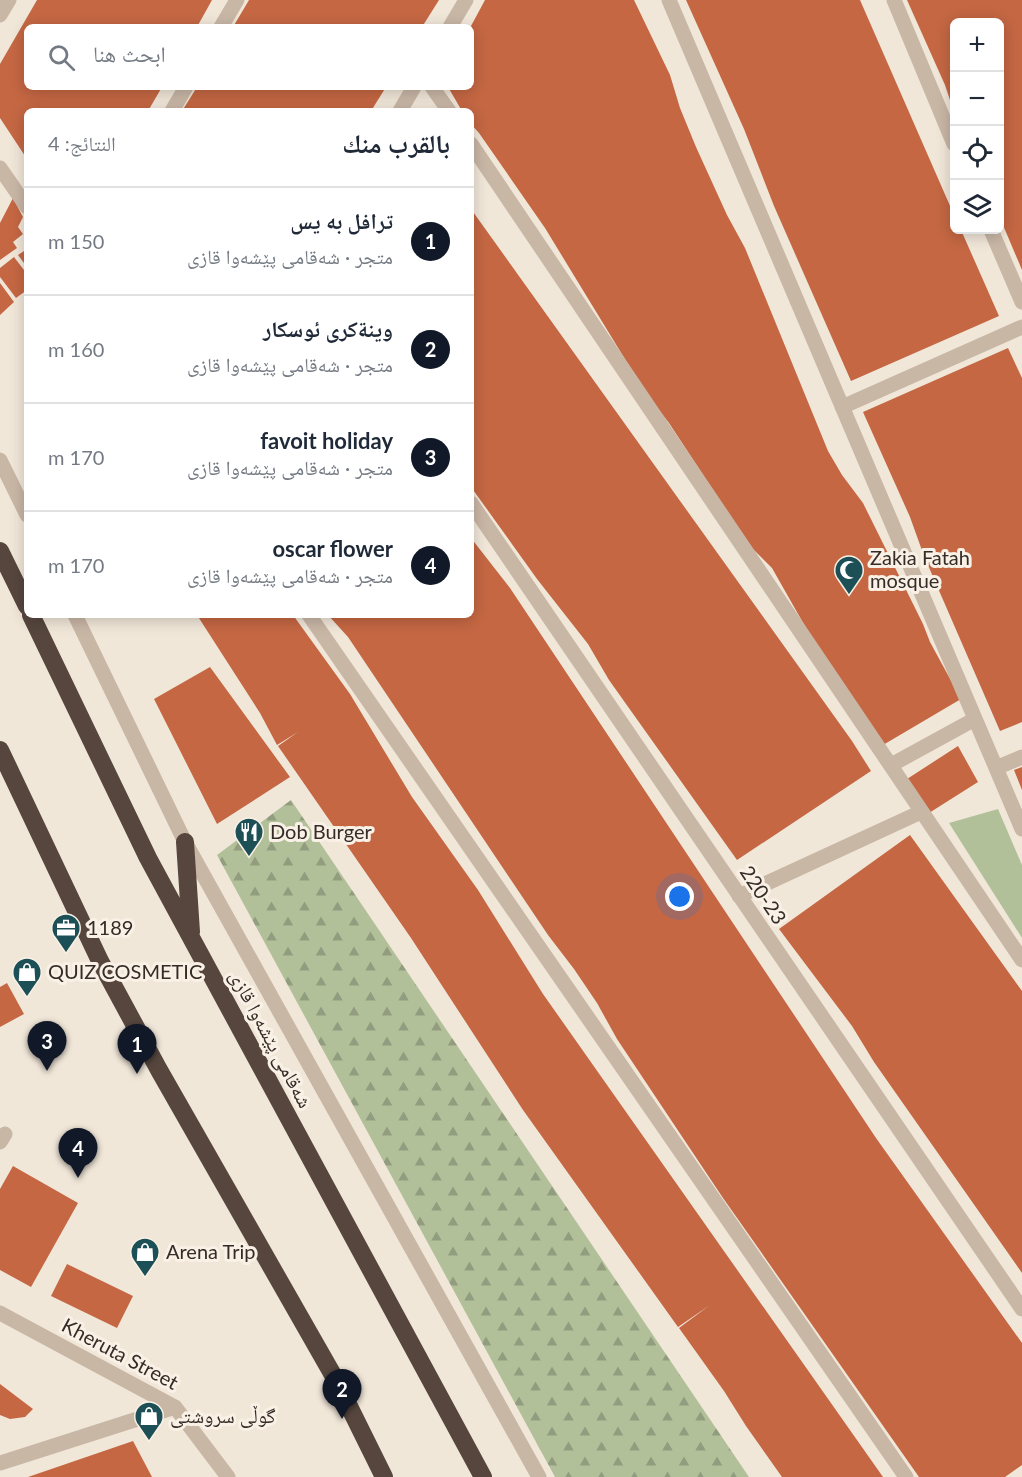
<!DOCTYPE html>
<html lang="ar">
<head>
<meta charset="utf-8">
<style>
	body { margin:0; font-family:Lato,"Noto Naskh Arabic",sans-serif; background:#f2f2f3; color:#1f2937; direction:rtl }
	.controls { position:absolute; right:18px; top:18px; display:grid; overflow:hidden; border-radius:9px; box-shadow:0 3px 15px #0003 }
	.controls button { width:54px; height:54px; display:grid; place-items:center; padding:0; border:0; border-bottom:2px solid #e0e1e3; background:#fff; color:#1f2937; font:30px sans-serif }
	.you { position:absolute; left:680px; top:897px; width:21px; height:21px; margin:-15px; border:4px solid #fff; border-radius:50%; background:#1a73e8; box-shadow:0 0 0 9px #1a73e833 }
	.badge { display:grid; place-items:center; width:39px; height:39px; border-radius:50%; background:#111827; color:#fff; font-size:20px; font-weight:700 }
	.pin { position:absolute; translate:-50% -50px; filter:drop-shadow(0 2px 3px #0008) }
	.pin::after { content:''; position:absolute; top:32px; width:21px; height:18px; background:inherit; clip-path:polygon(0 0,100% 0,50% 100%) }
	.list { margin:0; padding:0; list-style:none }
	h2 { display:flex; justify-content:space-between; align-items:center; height:78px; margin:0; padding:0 24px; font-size:26px }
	h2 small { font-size:20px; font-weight:400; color:#747a83 }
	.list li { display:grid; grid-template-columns:39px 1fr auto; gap:18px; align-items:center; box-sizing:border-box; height:108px; padding:0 24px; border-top:2px solid #e0e1e3 }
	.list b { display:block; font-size:22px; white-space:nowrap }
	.list p { margin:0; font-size:20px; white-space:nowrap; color:#747a83 }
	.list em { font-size:20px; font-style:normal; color:#747a83 }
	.icon { flex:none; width:33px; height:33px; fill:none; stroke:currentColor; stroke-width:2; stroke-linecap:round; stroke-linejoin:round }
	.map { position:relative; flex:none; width:1022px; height:1477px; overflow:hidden; direction:ltr }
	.search { position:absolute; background:#fff; box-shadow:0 3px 15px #0003; left:24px; top:24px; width:450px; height:66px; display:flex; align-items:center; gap:15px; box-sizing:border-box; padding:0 21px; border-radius:9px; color:#747a83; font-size:22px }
	.panel { position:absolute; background:#fff; box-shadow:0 3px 15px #0003; left:24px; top:108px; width:450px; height:510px; border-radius:9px; direction:rtl }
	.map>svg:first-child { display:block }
	.grass { fill:#b2c09a }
	.forest { fill:url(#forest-firs) }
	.building { fill:#c56743 }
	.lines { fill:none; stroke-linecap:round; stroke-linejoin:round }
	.minor { stroke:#c9b7a6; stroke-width:15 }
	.highway { stroke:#56463e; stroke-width:18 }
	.labels { text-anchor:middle; stroke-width:6; stroke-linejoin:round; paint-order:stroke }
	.poi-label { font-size:20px; fill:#352c27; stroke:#f9f1e6; text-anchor:start }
	.street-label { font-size:20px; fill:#352c27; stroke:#f9f1e6 }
</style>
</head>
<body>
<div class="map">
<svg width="1022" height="1477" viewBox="0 0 1022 1477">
	<defs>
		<pattern id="forest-firs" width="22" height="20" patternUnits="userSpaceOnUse" patternTransform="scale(1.5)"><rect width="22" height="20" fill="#b2c09a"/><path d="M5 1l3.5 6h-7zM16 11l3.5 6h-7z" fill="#929c7e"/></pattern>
	</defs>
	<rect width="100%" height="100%" fill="#f1e7d9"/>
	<path class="grass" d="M998,809l24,56v73l-73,-115z"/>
	<path class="forest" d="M291,800l458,677h-194l-338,-622z"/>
	<path class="building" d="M37,0h175l-15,27h-170v60h135l-14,24h-121v48l-27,-41v-54z
		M249,0h190l-17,27h-189z
		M485,0h149l36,75 10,33 16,39 31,68 18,33 83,203 14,24 21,28 60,121 7,18 31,57 -78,46 -64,-94 -47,-83 -23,-23 -80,-122 -24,-31 -100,-164 -66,-95 -8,-9v-13h-9l-14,-24h23v-61z
		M686,0h174l94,215v15h7l38,86 -148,65 -77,-175 -30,-77z
		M907,0h115v270l-22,-52v-196h-46v90l-9,-27z
		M197,87h189l-15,24h-189z
		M13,198l10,19 -5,10 5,7 -10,8 4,6 -17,12v-37z
		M471,209l381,532 19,30 -134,89 -128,-180 -21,-36 -51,-65 -66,-92z
		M27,249v18l-9,-12z
		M14,257l13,17v16l-11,8 -16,-21v-9z
		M0,283l14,19 -14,13z
		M1008,348l14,30v344l-22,9 -76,-175 -14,-39 -47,-105z
		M471,538l39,50 366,550 146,205v122l-17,12h-86l-196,-279 -106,-159 -20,-36 -23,-34 -26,-34 -200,-298 -20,-22h143z
		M197,615h96l57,79 62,103 66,93 65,104 340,483h-101l-36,-51 -22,-35 -45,-63 31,-23 -32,22 -155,-217 -112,-172 -133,-192 20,-14 -21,13 -17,-32z
		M210,667l80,110 -73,47 -63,-125z
		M958,746l20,36 -49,31 -22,-34z
		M1022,767v23l-8,-20z
		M910,835l112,156v282l-148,-211 -22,-36 -73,-97z
		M7,983l17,31 -24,13v-40z
		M13,1166l65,37 -47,84 -31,-17v-81z
		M67,1264l66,32 -16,32 -66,-32z
		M0,1384l33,25 -8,8 -15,2 -10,-4z
		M133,1441l19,36h-124z"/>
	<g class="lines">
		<path class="minor" d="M669,0l353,829
			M894,0l60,144
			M0,15l9,-15
			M221,27l16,-27
			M450,27l16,-27
			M432,87l17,24
			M172,111l14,-24
			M400,111l14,-24
			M471,144l551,816
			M0,168l27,39
			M991,230l31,72
			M842,407l180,-80
			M0,460l27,55
			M471,503l551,806
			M75,615l110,227 354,635
			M309,615l597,862
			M891,765l84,-46
			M996,768l26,-11
			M739,896l182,-84
			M0,1142l5,-8
			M0,1313l175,94 53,70
			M0,1463l175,-56"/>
		<path class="highway" d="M0,551l27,55
			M31,615l117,243 335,619
			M0,750l100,211 59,109 178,312 47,95
			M185,842l6,90"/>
	</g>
	<defs>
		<g id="mosque-pin" transform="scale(1.5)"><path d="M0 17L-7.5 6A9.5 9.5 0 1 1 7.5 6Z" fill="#1d5056" stroke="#f9f1e6"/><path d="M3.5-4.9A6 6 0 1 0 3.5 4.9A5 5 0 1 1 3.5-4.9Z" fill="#fff"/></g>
		<g id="restaurant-pin" transform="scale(1.5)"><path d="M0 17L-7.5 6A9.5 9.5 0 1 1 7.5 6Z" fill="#1d5056" stroke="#f9f1e6"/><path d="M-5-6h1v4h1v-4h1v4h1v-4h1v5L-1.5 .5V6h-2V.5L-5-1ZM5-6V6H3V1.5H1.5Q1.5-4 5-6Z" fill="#fff"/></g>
		<g id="office-pin" transform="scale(1.5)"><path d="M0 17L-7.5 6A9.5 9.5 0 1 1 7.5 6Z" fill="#1d5056" stroke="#f9f1e6"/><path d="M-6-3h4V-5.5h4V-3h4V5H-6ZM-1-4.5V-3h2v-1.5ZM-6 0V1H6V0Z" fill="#fff"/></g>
		<g id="shop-pin" transform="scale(1.5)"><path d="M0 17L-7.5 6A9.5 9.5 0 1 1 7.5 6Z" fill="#1d5056" stroke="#f9f1e6"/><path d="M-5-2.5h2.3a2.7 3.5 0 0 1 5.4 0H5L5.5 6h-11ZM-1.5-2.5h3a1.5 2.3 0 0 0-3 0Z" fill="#fff"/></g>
	</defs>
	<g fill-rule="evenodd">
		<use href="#mosque-pin" x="849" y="570"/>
		<use href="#restaurant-pin" x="249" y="832"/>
		<use href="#office-pin" x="66" y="928"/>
		<use href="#shop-pin" x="27" y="972"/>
		<use href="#shop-pin" x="145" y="1252"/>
		<use href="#shop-pin" x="149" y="1416"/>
	</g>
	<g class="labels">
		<g class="poi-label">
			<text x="870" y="565">Zakia Fatah<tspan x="870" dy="23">mosque</tspan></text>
			<text x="270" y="839">Dob Burger</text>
			<text x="87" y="935">1189</text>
			<text x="48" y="979">QUIZ COSMETIC</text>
			<text x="166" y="1259">Arena Trip</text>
			<text x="170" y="1423">گوڵی سروشتی</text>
		</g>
		<g class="street-label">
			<text transform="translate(763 895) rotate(56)" y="7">220-23</text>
			<text transform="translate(271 1039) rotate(62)" y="7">شەقامی پێشەوا قازی</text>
			<text transform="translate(120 1354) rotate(28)" y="7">Kheruta Street</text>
		</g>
	</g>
</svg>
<div class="controls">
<button>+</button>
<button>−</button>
<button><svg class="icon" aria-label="locate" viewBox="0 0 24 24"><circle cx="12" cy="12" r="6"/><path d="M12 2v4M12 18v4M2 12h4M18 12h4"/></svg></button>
<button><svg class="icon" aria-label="layers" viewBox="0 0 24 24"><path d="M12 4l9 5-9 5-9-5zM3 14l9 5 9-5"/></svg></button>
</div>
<div class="you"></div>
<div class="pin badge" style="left:137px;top:1074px">1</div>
<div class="pin badge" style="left:342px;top:1419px">2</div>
<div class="pin badge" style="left:47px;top:1071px">3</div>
<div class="pin badge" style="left:78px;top:1178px">4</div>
<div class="search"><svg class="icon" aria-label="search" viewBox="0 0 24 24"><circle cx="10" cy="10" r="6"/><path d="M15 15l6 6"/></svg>ابحث هنا</div>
<section class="panel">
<h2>بالقرب منك<small>النتائج: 4</small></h2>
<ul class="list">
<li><span class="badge">1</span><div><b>ترافل به يس</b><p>متجر · شەقامی پێشەوا قازی</p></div><em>150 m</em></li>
<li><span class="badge">2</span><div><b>وينةكرى ئوسكار</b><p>متجر · شەقامی پێشەوا قازی</p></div><em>160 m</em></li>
<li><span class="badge">3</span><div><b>favoit holiday</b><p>متجر · شەقامی پێشەوا قازی</p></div><em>170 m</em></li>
<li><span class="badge">4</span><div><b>oscar flower</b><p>متجر · شەقامی پێشەوا قازی</p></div><em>170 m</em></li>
</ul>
</section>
</div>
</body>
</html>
